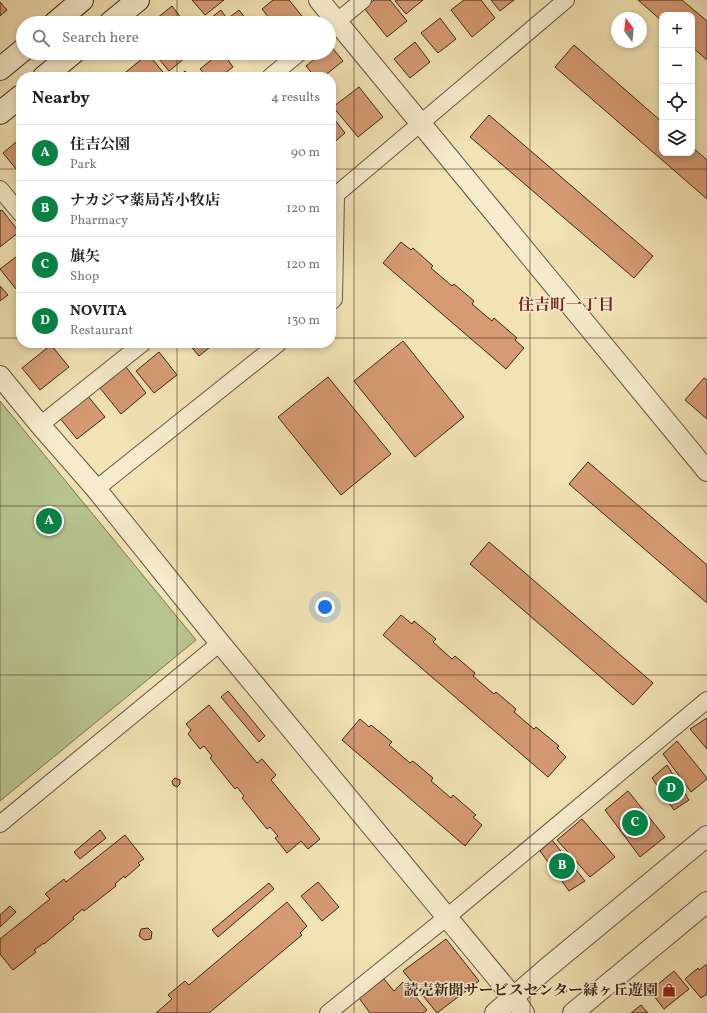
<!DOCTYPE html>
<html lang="en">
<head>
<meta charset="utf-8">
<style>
	body { margin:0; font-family:Vollkorn,"Noto Serif JP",serif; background:#f2f2f2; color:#222 }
	.controls { position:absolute; right:12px; top:12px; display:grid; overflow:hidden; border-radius:8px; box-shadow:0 2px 6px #0003 }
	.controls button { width:36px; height:36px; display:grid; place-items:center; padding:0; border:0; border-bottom:1px solid #e0e0e0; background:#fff; color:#222; font:20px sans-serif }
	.compass { position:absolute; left:611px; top:12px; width:36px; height:36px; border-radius:50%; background:#fff; box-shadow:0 2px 6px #0003; rotate:345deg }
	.you { position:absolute; left:325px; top:607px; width:14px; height:14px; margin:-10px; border:3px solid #fff; border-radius:50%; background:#1a73e8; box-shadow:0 0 0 6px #1a73e833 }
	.badge { display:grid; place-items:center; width:26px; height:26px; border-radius:50%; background:#0b8043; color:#fff; font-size:13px; font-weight:700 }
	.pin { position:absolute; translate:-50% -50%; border:2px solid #fff; box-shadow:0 1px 4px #0006 }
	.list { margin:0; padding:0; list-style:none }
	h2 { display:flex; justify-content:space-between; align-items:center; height:52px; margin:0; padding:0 16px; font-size:17px }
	h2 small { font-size:13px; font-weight:400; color:#767676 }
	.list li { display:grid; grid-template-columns:26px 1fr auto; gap:12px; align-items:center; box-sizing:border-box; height:56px; padding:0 16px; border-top:1px solid #e0e0e0 }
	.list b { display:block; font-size:15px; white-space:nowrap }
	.list p { margin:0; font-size:13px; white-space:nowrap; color:#767676 }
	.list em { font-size:13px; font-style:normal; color:#767676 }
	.icon { flex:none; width:22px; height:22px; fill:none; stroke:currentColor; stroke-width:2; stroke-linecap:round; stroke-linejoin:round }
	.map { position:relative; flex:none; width:707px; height:1013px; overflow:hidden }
	.search { position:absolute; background:#fff; box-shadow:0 2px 6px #0003; left:16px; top:16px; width:320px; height:44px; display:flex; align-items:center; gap:10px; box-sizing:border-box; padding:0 14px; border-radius:22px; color:#767676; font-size:15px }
	.panel { position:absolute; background:#fff; box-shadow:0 2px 6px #0003; left:16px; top:72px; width:320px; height:276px; border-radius:16px }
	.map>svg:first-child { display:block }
	.green { fill:#b8c48f; stroke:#7a7455 }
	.building { fill:#d69b74; stroke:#3b251b }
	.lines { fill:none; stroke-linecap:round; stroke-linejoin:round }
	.minor-casing { stroke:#695441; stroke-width:18 }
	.tertiary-casing { stroke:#695441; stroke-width:22 }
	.secondary-casing { stroke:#3b251b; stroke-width:24 }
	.path { stroke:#3b251b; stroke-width:2.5; stroke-dasharray:1 2; stroke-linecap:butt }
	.minor { stroke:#f7edce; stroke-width:16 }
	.tertiary { stroke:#f7edce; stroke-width:20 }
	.secondary { stroke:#f7edce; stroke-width:22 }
	.grid { fill:none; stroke:#3b251b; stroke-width:1; stroke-opacity:0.55 }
	.labels { text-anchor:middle; stroke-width:3; stroke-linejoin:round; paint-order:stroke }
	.poi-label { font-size:15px; font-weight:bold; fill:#3b251b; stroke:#f7edce; text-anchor:end }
	.neighbourhood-label { font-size:16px; font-weight:bold; fill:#7a1f14; stroke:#f7edce }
</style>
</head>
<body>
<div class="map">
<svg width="707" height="1013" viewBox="0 0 707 1013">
	<rect width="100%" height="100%" fill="#f2e3b4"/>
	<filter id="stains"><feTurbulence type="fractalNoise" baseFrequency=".005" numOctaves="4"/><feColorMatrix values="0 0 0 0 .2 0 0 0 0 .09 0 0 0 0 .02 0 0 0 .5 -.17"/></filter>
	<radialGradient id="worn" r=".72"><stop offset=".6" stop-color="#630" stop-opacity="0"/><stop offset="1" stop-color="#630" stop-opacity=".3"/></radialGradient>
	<path class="green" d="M0,401l196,239 -196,161z"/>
	<path class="building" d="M192,0h32l-19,15z
		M273,0h16l13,16 -8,7h-21l-11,-14z
		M374,0h16l17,21 -20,16 -23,-29z
		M397,0h26l-17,14 -11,-13z
		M464,0h17l14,18 -23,19 -21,-27z
		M491,0h23l-14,11z
		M638,0h44l25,21v39l-15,-13v-32h-30v6z
		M0,2l7,8 -7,6z
		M172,6l13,17h-34z
		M221,10l6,9 12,-9 7,9 -6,4h-31l-2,-2z
		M440,18l16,21 -18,14 -17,-20z
		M415,42l15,20 -20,16 -16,-19z
		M574,45l88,77v31h30v-6l15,13v39l-152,-132z
		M331,46l12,15 -20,16h-8l-9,-11 16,-13h7v-5z
		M154,53h27l4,5 -16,13z
		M220,53h3l10,14 -8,6 3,4h-21l-7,-8z
		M237,53h23l-9,7 -5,-6 -5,4z
		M148,54l19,23h-45l-1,-1z
		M185,71l5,6h-12z
		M359,87l24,30 -25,20 -25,-30z
		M331,115l14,18 -14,12z
		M489,115l164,141 -19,22 -164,-141z
		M21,138v37l-18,-22z
		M2,210l17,22 -19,15v-36z
		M401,242l10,8 2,-2 20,18 -2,2 21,18 2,-2 20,17 -2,3 20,17 2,-3 23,20 -2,2 9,8 -18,21 -123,-106z
		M16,257l3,3 2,-2v27l-5,4 -16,-20z
		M0,286l8,9 -8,6z
		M403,341l61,76 -49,40 -61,-76z
		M188,343h27l-16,13z
		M51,345l18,22 -29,23 -18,-22z
		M159,352l18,23 -23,18 -18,-22z
		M126,367l20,26 -25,21 -21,-26z
		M328,377l63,77 -50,41 -63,-78z
		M704,378l3,2v39l-22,-19z
		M87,395l18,22 -28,22 -18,-22z
		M588,462l119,103v38l-138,-119z
		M489,542l164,141 -20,22 -163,-141z
		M401,615l11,9 2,-3 22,18 -3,3 19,17 3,-3 20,17 -2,3 21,18 2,-2 20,17 -2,3 20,17 2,-2 23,19 -2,2 9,9 -18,20 -165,-142z
		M228,691l37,45 -6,6 -38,-45z
		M209,705l48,58 5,-4 14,16 -5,5 49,59 -12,10 -7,-8 -14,12 -12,-15 3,-2 -8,-9 -3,2 -25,-31 2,-2 -7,-9 -2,2 -25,-31 2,-2 -8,-10 -4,3 -12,-15 3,-4 -5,-6z
		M707,718v31l-17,-20z
		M360,719l9,8 2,-2 21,17 -3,3 21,18 3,-2 20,17 -2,3 20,17 2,-3 23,20 -3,2 9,8 -17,21 -123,-106z
		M677,741l30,37v1l-16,13 -28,-38z
		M667,765l22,35 -15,10 -22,-32z
		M175,778l5,2v4l-3,3 -4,-2 -1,-4z
		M628,791l37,46 -25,20 -35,-47z
		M582,819l33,38 -25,20 -33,-37z
		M100,830l6,8 -26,21 -6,-7z
		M125,835l19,24 -6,4 2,2 -15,13 -1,-2 -9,8 1,2 -32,25 -1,-2 -10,8 1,2 -30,25v-1l-10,7 2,2 -23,18 -13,-16v-15l50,-40 -5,-5 19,-15 2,3z
		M552,840l33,41 -16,10 -29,-40z
		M318,882l21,25 -17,14 -21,-25z
		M269,883l5,6 -56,48 -6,-7z
		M287,902l20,24 -7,7 2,2 -93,78h-53l16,-14 -4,-4 17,-14 4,4z
		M10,906l6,6 -16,15v-12z
		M148,928l4,4 -1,7 -7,1 -5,-4 2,-7z
		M446,939l33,42 -42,32 -34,-42z
		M707,964v30l-6,4 -16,-19 13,-11 1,2z
		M674,971l15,18 -25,20 -14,-18z
		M384,979l10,12 9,-9 24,28 -4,3h-53l-11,-15z
		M641,1005l7,8h-17z"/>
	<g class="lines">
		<g class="minor-casing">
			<path id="minor" d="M329,28l34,-28
				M270,77l29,-24
				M0,189l21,25
				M331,199l235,-199
				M331,302l3,-3 2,-104
				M40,425l103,-82
				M96,489l183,-146
				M0,824l220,-181
				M328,1013l119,-96 260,-217"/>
		</g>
		<g class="tertiary-casing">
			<path id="tertiary" d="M319,0l388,471
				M0,376l40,49 56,64 124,154 293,354 11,16
				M495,1013l52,-45 160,-132
				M573,1013l134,-111"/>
		</g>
		<g class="secondary-casing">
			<path id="secondary" d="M55,23l27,-23
				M110,23l28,-23
				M0,69l23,-19
				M44,77l29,-24
				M0,113l21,-17"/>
		</g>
		<path class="path" d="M560,984l7,9"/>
		<use href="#minor" class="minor"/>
		<use href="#tertiary" class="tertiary"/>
		<use href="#secondary" class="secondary"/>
	</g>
	<path class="grid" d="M177,0v23M354,0v1013M530,0v1013M177,53v24M0,169h21M331,169h376M0,338h21M331,338h376M177,343v670M0,506h707M0,675h707M0,844h707"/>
	<defs>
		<g id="shop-bare" transform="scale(1.08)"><path d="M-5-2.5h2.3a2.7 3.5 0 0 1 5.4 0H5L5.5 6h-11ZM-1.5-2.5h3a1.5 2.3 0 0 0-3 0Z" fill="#8f2418" stroke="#f7edce" stroke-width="2.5" paint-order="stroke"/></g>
	</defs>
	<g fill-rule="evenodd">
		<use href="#shop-bare" x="669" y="990"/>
	</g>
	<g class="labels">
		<g class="poi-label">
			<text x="658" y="995">読売新聞サービスセンター緑ヶ丘遊園</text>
		</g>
		<g class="neighbourhood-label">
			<text x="566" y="310">住吉町一丁目</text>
		</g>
	</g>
	<rect width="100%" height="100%" filter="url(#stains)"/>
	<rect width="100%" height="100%" fill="url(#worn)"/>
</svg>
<div class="controls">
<button>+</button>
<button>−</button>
<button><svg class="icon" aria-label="locate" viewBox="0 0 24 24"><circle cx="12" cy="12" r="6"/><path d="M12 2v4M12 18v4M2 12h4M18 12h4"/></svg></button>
<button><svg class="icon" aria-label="layers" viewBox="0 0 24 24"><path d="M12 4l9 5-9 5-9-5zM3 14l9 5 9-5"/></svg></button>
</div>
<svg class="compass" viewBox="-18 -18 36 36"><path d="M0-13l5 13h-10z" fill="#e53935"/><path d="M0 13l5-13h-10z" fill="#767676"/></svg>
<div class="you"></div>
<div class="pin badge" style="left:49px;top:521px">A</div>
<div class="pin badge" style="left:562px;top:866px">B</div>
<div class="pin badge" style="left:635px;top:823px">C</div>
<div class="pin badge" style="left:671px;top:789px">D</div>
<div class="search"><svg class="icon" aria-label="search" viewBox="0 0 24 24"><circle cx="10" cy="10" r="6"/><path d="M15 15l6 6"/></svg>Search here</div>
<section class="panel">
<h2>Nearby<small>4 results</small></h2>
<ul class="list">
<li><span class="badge">A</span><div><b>住吉公園</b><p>Park</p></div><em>90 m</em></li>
<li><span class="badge">B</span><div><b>ナカジマ薬局苫小牧店</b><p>Pharmacy</p></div><em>120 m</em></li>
<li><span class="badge">C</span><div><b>旗矢</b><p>Shop</p></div><em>120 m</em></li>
<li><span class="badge">D</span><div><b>NOVITA</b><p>Restaurant</p></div><em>130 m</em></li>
</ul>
</section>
</div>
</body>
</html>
